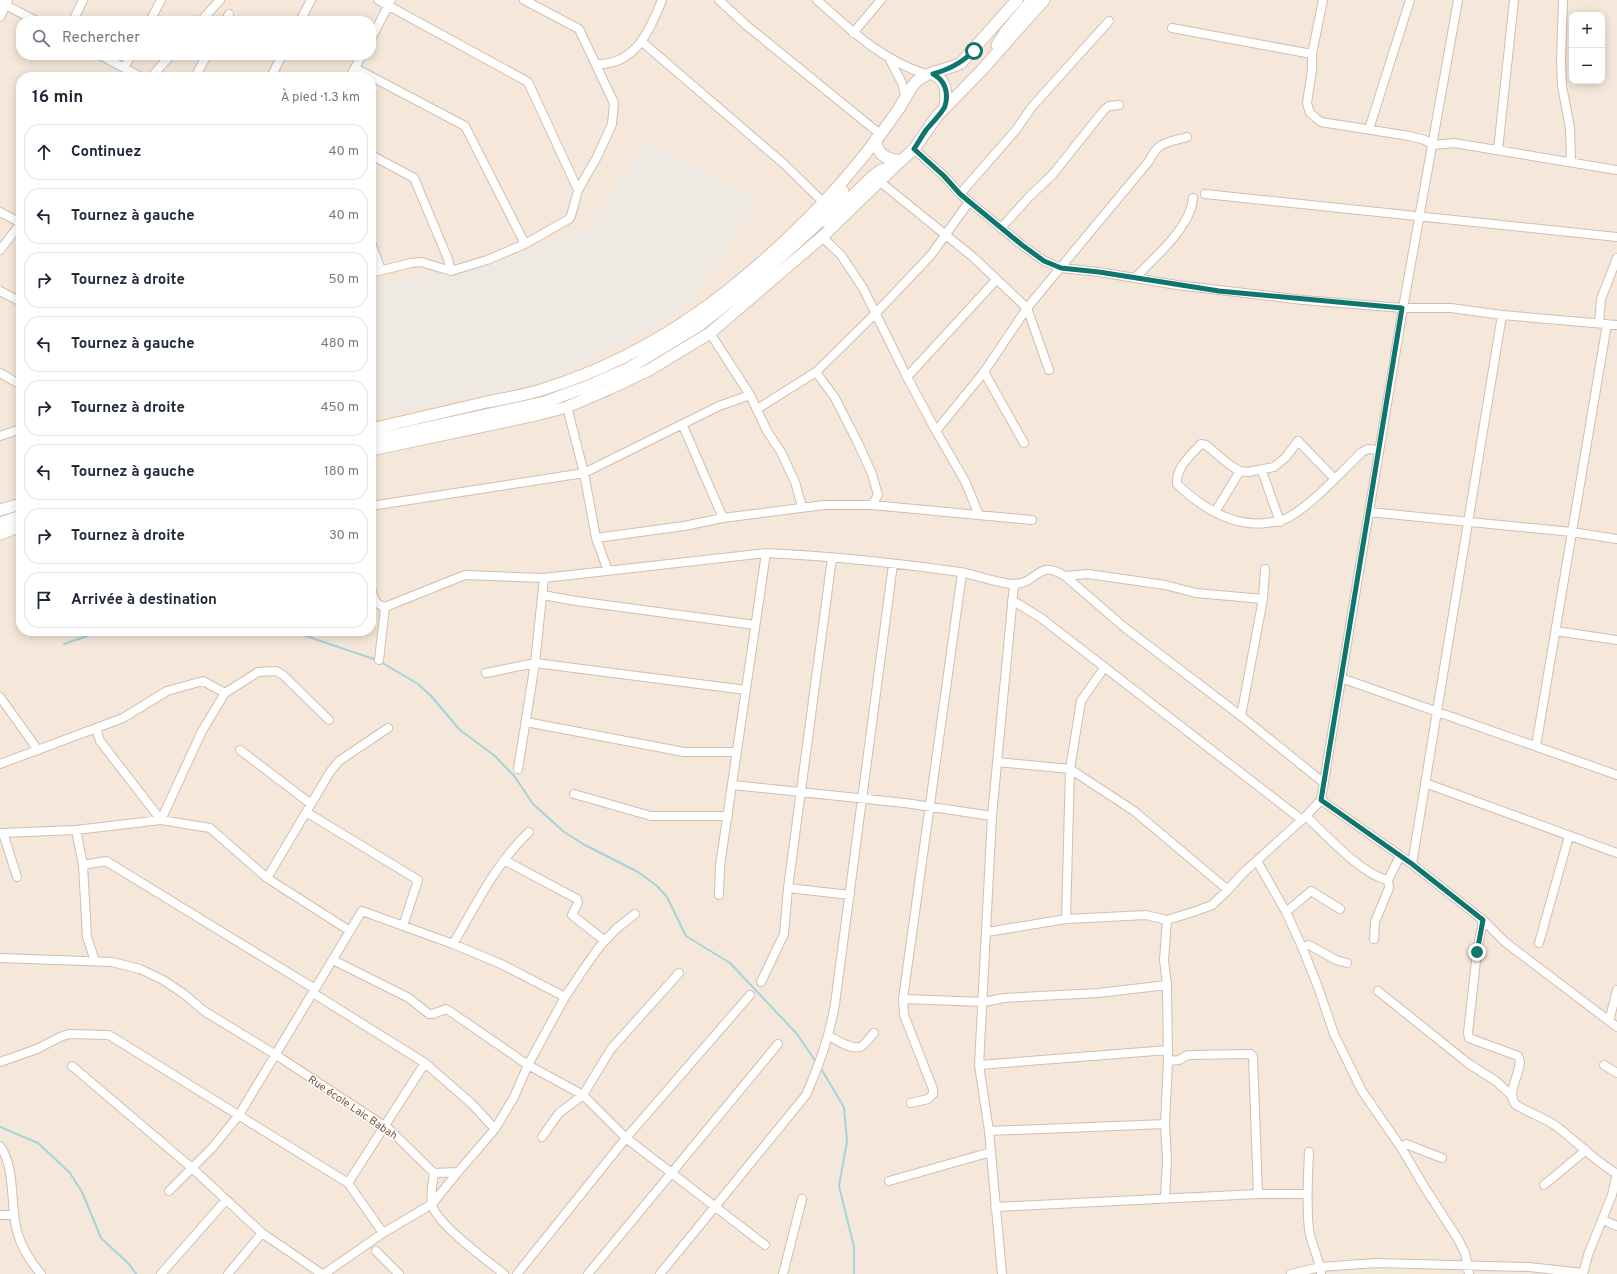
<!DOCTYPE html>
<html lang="fr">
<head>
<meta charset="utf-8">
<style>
	body { margin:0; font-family:Overpass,sans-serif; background:#f6f6f7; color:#1f2937 }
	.controls { position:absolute; right:12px; top:12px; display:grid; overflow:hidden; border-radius:8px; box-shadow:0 2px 10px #0003 }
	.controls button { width:36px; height:36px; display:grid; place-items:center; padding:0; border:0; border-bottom:1px solid #e0e1e3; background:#fff; color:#1f2937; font:20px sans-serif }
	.stop { position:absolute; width:12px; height:12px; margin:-9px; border:3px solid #0f766e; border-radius:50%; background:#fff }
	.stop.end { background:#0f766e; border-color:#fff; box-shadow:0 1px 4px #0008 }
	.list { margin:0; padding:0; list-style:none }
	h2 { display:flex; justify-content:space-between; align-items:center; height:52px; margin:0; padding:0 16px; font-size:17px }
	h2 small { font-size:13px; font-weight:400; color:#747a83 }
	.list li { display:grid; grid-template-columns:26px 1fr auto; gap:12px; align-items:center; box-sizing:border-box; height:56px; margin:0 8px 8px; padding:0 8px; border:1px solid #e0e1e3; border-radius:16px }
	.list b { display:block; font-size:15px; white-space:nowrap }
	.list em { font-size:13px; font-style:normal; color:#747a83 }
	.icon { flex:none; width:22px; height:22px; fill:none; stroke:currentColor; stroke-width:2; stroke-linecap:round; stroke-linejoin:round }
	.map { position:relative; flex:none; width:1617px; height:1274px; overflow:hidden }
	.search { position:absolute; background:#fff; box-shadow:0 2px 10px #0003; left:16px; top:16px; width:360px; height:44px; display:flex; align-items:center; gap:10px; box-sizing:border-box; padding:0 14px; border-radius:16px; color:#747a83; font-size:15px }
	.panel { position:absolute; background:#fff; box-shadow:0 2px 10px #0003; left:16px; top:72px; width:360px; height:564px; border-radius:16px }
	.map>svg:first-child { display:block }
	.residential { fill:#f5e8da; fill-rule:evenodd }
	.industrial { fill:#efe9e4 }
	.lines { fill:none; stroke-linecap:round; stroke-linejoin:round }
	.stream { stroke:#a5d3da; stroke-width:2 }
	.street-casing { stroke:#d1beb0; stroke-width:10 }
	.secondary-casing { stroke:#d6c0b0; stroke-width:13 }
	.street { stroke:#fff; stroke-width:8 }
	.secondary { stroke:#fff; stroke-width:11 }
	.route { stroke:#0f766e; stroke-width:5 }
	.labels { text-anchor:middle; stroke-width:3; stroke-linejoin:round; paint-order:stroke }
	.street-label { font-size:11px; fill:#7a5c4d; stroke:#fffaf3 }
</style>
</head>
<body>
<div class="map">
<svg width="1617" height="1274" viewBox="0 0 1617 1274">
	<rect width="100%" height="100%" fill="#fdf6ec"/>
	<path class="residential" d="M0,0h1617v1274h-1617zM1572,15h30v66h-30zM21,21h350v34h-350zM21,77h350v554h-350z"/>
	<path class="industrial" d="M648,141l111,60 -70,104 -71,41 -80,37 -167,34v-132l137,-25 81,-34z"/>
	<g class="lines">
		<path class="stream" d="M291,631l86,29
			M64,644l26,-9 35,-4
			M381,662l37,22 13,12 29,34 35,26 20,21 18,27 30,27 20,13 55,28 19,14 10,11 19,39 44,27 67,71 19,28
			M820,1067l24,40 3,34 -8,45 15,61v27
			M0,1127l38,16 32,30 12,19 19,46 28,26 7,10"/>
		<g class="street-casing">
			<path id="street" d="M378,0l150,82 50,108
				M719,0l27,25 134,109
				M817,0c32,29 66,61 109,74
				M1323,0l-11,54v16l-5,33 3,10 11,9 88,14 16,4 8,5 21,-2 163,27
				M1563,0l-2,61 1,25 8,42 1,33
				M0,2l36,19
				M0,17l8,-16
				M73,21l10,-21
				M150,21l11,-21
				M201,21l19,-21
				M225,21l4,-7
				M300,21l11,-21
				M1172,28l140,26
				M853,33l28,-33
				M371,39l20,-39
				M641,41l142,122 40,39
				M100,55l41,22
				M889,58l13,25 4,15
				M597,64c38,1 52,-32 65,-64
				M124,68l7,-13
				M355,68l110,58 60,118
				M151,77l20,-22
				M195,77l12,-22
				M271,77l11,-22
				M350,77l12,-22
				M1369,129l41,-129
				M914,149l30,27 16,18 62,51 22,16 17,7 38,4 78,13 126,15 100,8h48l51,7 115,10
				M1498,150l16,-150
				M371,155l43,23 34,81 3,12
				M879,181l94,76 54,51 22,62
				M960,194l56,-64 15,-22 78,-87
				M1205,194l412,43
				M0,212l21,11
				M1001,228l28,-31 24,-23 51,-64 5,-4 10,-1
				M822,237l19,18 22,33 44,89 29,54 29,50 14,34
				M371,243l10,27
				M0,250l21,-27
				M371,273l40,-10 10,-1 30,9 36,-11 38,-16 44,-25 2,-3 7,-26 19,-33 15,-33 2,-21 -35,-74 -55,-29
				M1135,278c19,-20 56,-51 58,-80
				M0,291l21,11
				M1599,323l2,-24 16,-41
				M710,333l40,62 17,36 14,21 14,30 7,25
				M816,372l19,26 23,45 14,31 6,21 -6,10
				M984,372l40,71
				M0,373l21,12
				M907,377l89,-97
				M567,407l17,66 12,65 12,33
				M757,409l59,-37 59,-58 56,-59 38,-53
				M683,426l40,92
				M936,431l48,-59 43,-64 122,-147c10,-20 17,-18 38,-24
				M0,436l21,-7
				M1262,471l18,51
				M1334,478l-36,-37 -12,16 -12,10 -26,5 -8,-1 -9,-5 -25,-21 -5,-1c-11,12 -25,23 -24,40 24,23 54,43 89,39 8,-1 16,-1 23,-6 25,-14 52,-45 73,-65l6,-3 11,1
				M371,506l213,-33 135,-67 31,-11
				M1215,512l25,-41
				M1369,512l203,20 45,7
				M596,538l88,-12 39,-8 101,-13h48l160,15
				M1065,576l23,-2 77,11 31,8 67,6
				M371,587c2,10 3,17 14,20l80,-32 79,3 222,-25c65,3 130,10 194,19 17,3 36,11 53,12 26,0 24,-26 52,-8l59,51 117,89 83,67
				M543,595l33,6 179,24
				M1012,600l29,18 261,202
				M1556,631l61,9
				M379,660l6,-53
				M486,673l49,-10 211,27
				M1341,678l276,97
				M0,697l38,53
				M1241,716l22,-117 2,-30
				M526,722l158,30h52
				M96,728l4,13 61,79 41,-89 23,-38 33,-21 18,-1 7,4 46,45
				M1536,746l71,-422
				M240,750l71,54
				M997,762l73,7 64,42 94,79
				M0,764l123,-46 44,-27 36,-10 22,12
				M518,769l17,-106 9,-85
				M1425,783l192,70
				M733,785l172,18 87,13
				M574,794l77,22h77
				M1321,800l91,64 71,56 22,22 112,85
				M306,812l112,68 -15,46
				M1306,816c21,20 55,58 82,64
				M76,830l7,35 4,72 8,24
				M0,833l76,-3 85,-10 49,8 57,50 83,53
				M3,833l14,44
				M504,860l73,39 1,4 -6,12 33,26
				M1257,861l29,51 16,35 16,40 16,47 28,57 40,58 23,39 33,51 7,14 4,21
				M1412,864l90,-549
				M83,865l23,-4 209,128
				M267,878l63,-106 9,-11 49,-33
				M788,888l62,7
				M719,895l1,-29 46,-313
				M1286,912l25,-21 29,18
				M1066,919l4,-150 11,-68 23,-33
				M1483,920l-6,32 -9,81 1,5 49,18c8,11 -13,33 -3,48 13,9 28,13 41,22 21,16 39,35 61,48
				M987,932l79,-13 80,-4 21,5 29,-9 16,-6 16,-15 14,-16 64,-58 15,-16 82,-492 55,-308
				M1374,939l1,-17 14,-34 -1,-8 12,-24
				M1539,943l30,-107
				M453,944c23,-39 43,-81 76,-112
				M1302,947l7,-2 27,15 11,3
				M0,958l112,4 28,7 23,11 21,14 20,17 72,44 113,74 45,44
				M333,960l76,38 20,16h4l13,-5 5,3 77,53 55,30 43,43 139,107
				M761,982l23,-48 4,-46 44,-330
				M1378,991l91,73 27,17 15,14
				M313,993l112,70 47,41 23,25
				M903,999l81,3 20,-4 94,-5 69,-8
				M1609,1021l8,-31
				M829,1036c8,4 22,14 31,11 5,-2 10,-10 14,-14
				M1168,1061l11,-1 9,-5 63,-1 2,3 5,137
				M0,1062l37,-13 23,-12 9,-3 40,1 239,148 35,50
				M979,1065l189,-15
				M1604,1065l13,8
				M72,1066l120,102 70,65 60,41
				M911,1103l17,-4 5,-5v-5l-29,-74 -1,-16 59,-426
				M989,1131l176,-7
				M542,1137l17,-24 24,-18 28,-46 68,-76
				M0,1146c16,22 10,60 17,85 4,16 13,30 24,43
				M1402,1149l4,-5 36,14
				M1309,1152c-1,25 -3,52 0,77 2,16 11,31 12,45
				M434,1173l24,-1 37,-43 19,-32 14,-32 37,-68 20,-30 15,-21 16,-17 19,-15
				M434,1173c-1,9 -4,21 -2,31 3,19 56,57 72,70
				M889,1181l102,-29
				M348,1183l77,-120
				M1544,1185l42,-35
				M169,1191l43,-43 27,-33 123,-204 91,33 48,20 64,33
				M1165,1198l2,-38 -2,-36 3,-63 -1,-76 -3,-25 3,-40
				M995,1207l263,-13h49
				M0,1215h14
				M1603,1220l14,6
				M376,1251l23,23
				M161,1274l65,-74
				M228,1274l34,-41
				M324,1274l59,-41 49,-29 26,-32
				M517,1274l109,-136 124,-143
				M588,1274l190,-230
				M660,1274l146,-179c14,-32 23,-57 29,-91l58,-440
				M783,1274l19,-75
				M1002,1274l-13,-143 -10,-66 13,-249 22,-232
				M1291,1274l29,-7 56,-4 153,4 54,6
				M1583,1274l5,-19 24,-60 5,-22"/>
		</g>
		<g class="secondary-casing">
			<path id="secondary" d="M997,45l9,-14 26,-31
				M933,74c14,7 14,19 12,33
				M876,139c0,15 11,22 26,21
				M823,221l7,-3 43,-42 7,-5 8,-3
				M371,429c39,-9 78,-18 116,-27 19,-4 39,-7 57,-13 113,-35 198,-102 279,-186 27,-29 53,-61 75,-93 7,-10 11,-22 20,-30 11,-9 30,-10 43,-17l56,-63
				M371,440l174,-38 41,-15 43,-19 71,-43 54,-43 62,-57 27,-34
				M371,450l165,-35 31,-8 42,-18 40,-19 61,-37 112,-96 72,-70 20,-18 23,-33 44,-45 63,-71
				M0,510l21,-6
				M0,523l21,-7
				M0,534l21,-8"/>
		</g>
		<use href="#street" class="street"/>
		<use href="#secondary" class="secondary"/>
	</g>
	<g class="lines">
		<path class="route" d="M974,51c-13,12 -24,18 -41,23 12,6 16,19 12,32 -2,6 -14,18 -19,24 -4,6 -8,13 -12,19l30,27 16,18 62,51 22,16 17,7 38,4 120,19 183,17 -81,492 91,64 71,56 -6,32"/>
	</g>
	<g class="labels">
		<g class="street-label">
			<text transform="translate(353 1107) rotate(34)" y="4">Rue école Laic Babah</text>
		</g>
	</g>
</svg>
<div class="controls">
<button>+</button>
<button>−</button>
</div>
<div class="stop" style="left:974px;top:51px"></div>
<div class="stop end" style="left:1477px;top:952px"></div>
<div class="search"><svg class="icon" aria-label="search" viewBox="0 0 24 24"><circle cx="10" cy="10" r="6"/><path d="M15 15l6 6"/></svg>Rechercher</div>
<section class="panel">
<h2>16 min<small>À pied · 1.3 km</small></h2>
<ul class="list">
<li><svg class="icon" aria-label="ahead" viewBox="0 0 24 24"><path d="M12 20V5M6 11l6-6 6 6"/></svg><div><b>Continuez</b></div><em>40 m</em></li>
<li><svg class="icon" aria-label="left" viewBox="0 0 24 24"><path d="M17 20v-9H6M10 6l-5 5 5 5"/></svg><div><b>Tournez à gauche</b></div><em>40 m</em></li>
<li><svg class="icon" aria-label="right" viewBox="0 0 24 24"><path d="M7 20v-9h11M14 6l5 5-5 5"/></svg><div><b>Tournez à droite</b></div><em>50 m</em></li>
<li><svg class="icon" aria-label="left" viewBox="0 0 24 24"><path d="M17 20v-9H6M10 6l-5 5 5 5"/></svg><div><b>Tournez à gauche</b></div><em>480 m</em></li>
<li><svg class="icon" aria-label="right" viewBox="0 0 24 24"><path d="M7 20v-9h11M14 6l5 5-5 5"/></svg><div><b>Tournez à droite</b></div><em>450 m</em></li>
<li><svg class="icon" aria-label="left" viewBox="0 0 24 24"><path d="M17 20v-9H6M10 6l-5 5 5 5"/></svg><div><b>Tournez à gauche</b></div><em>180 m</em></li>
<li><svg class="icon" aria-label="right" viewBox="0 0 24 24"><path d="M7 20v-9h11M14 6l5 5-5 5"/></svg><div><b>Tournez à droite</b></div><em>30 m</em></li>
<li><svg class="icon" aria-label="arrive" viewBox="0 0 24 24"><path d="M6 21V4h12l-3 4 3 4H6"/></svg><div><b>Arrivée à destination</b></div></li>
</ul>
</section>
</div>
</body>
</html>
